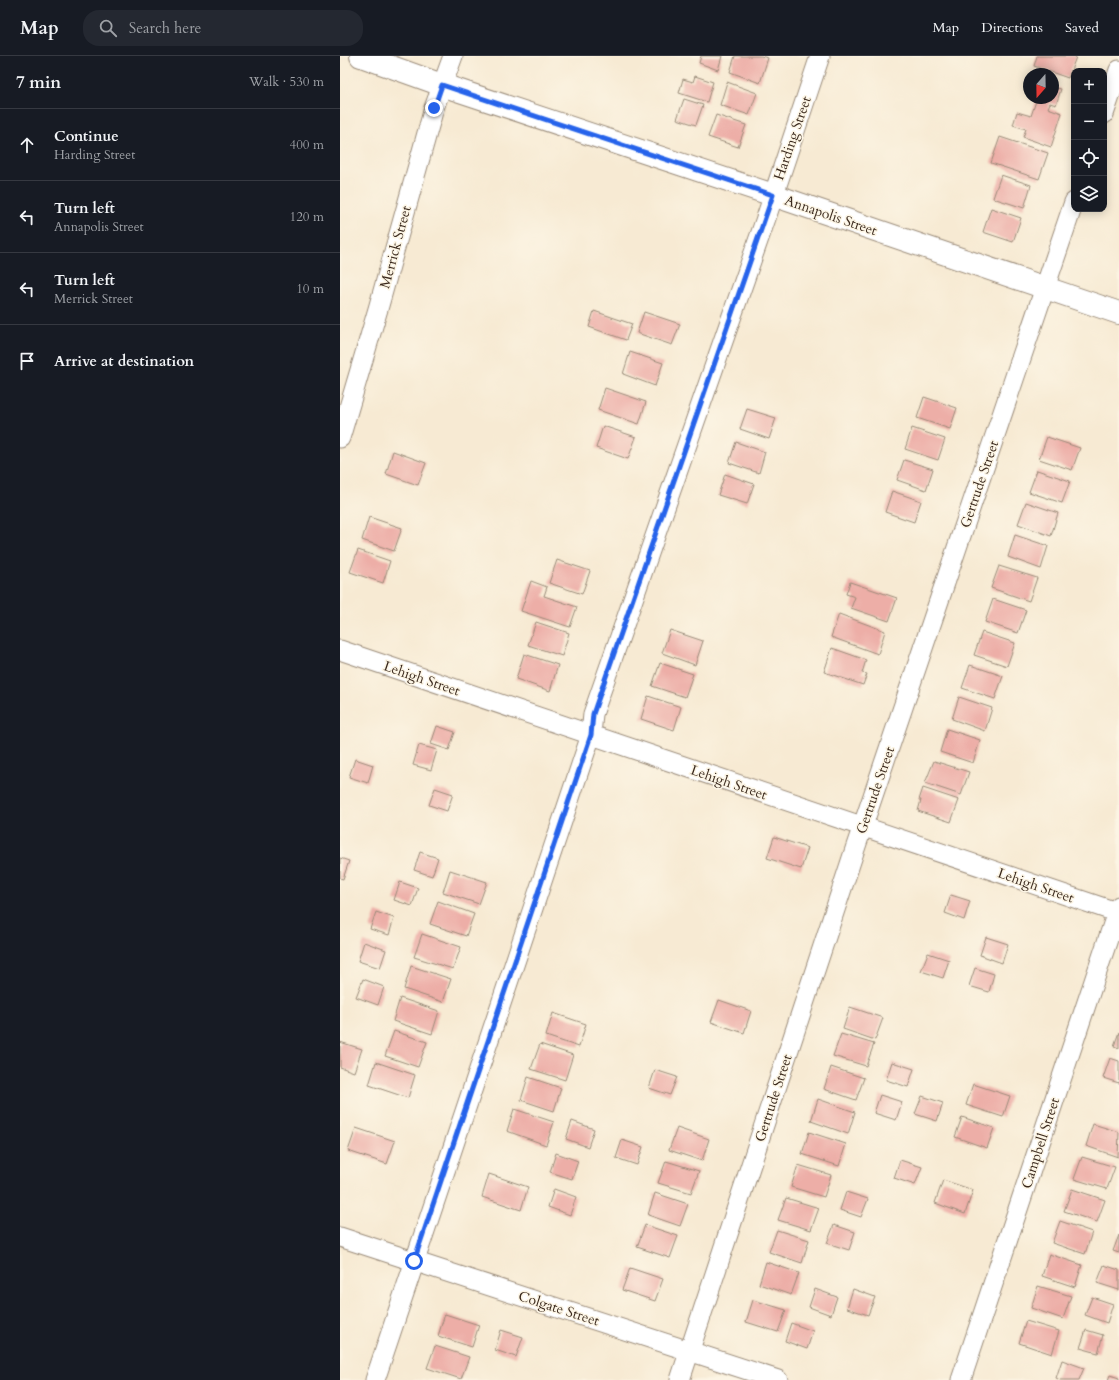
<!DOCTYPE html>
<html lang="en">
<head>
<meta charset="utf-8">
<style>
	body { margin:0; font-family:Cardo,serif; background:#242831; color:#f1f3f6 }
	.controls { position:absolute; right:12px; top:12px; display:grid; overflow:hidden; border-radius:8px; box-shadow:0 2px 10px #0003 }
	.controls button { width:36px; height:36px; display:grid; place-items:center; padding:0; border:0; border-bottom:1px solid #363941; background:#171b24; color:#f1f3f6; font:20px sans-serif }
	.compass { position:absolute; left:683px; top:12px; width:36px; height:36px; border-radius:50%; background:#171b24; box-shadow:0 2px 10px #0003; rotate:200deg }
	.stop { position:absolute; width:12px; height:12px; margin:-9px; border:3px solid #2563eb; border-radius:50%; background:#fff }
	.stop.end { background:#2563eb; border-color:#fff; box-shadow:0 1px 4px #0008 }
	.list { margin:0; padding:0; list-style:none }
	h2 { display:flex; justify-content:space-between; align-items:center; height:52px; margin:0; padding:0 16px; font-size:17px }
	h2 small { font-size:13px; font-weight:400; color:#9ea1a6 }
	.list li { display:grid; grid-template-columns:26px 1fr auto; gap:12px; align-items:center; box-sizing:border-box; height:72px; padding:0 16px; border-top:1px solid #363941 }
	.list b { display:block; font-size:15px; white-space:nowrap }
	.list p { margin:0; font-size:13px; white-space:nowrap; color:#9ea1a6 }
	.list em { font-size:13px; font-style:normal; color:#9ea1a6 }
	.icon { flex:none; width:22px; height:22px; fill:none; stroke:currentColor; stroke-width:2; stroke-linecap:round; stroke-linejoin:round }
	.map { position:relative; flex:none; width:779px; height:1324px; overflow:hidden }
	header { display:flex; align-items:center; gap:24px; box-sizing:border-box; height:56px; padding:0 20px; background:#171b24; border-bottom:1px solid #363941 }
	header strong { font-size:19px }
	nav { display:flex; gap:22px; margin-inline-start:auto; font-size:14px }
	.search { width:280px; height:36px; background:#242831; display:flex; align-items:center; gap:10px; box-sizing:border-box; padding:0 14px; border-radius:16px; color:#9ea1a6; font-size:15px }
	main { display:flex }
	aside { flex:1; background:#171b24 }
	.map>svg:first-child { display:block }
	.building { fill:#edaea7 }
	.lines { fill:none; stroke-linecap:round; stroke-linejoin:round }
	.minor-casing { stroke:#998a78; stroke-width:21 }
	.tertiary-casing { stroke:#998a78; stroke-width:24 }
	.minor { stroke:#fff; stroke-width:19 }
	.tertiary { stroke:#fff; stroke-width:22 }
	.route { stroke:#2563eb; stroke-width:5 }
	.labels { text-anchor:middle; stroke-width:3; stroke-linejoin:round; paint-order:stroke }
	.street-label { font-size:14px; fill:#3b2a1e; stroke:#fcf5e5 }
</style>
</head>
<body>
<header>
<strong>Map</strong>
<div class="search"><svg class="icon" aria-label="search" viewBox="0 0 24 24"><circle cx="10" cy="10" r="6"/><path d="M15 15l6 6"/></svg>Search here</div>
<nav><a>Map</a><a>Directions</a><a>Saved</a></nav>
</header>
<main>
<aside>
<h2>7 min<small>Walk · 530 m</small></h2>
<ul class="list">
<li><svg class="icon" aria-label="ahead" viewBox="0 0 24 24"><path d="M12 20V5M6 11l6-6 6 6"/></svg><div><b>Continue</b><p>Harding Street</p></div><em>400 m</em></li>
<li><svg class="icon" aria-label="left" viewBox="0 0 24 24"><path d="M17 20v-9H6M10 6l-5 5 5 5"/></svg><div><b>Turn left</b><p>Annapolis Street</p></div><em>120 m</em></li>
<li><svg class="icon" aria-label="left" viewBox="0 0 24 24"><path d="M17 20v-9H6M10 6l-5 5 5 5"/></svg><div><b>Turn left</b><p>Merrick Street</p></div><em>10 m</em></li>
<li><svg class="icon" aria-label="arrive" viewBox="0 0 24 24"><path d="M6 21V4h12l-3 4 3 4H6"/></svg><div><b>Arrive at destination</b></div></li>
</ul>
</aside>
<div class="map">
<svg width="779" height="1324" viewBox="0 0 779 1324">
	<rect width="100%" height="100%" fill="#fcf5e5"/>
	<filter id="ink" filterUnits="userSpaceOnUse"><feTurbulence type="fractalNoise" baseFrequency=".025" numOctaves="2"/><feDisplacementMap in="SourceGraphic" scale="8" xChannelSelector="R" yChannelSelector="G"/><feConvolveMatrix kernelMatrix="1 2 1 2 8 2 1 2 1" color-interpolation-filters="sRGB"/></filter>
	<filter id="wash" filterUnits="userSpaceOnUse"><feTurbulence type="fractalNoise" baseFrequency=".012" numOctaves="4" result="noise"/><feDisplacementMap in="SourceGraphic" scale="16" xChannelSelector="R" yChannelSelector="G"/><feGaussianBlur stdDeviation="0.9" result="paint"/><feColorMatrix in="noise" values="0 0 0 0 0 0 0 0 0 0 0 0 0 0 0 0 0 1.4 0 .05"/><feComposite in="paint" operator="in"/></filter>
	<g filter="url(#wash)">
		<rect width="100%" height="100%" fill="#f7ead3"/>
		<g id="blocks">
			<path class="building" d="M361,0h21l-4,14 -19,-7z
				M395,0h26l7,2 -8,25 -30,-11z
				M697,0h37l2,1 -8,21 -34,-12z
				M355,20l18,6 -6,20 -28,-9 4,-14 10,3z
				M387,26l30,11 -8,22 -29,-10z
				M713,31l8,2 -5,16 -6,-2 -2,5 14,5 -11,34 -28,-10 3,-8 -13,-4 4,-13 14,4 6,-18h16z
				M344,43l19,6 -7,20 -19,-6z
				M376,59l30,10 -8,22 -30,-10z
				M660,81l48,16 -9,26 -48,-16z
				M661,119l30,10 -7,23 -31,-10z
				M651,152l30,10 -8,24 -30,-10z
				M254,255l38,13 -6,16 -37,-13z
				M304,256l36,12 -8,21 -35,-12z
				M290,296l33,11 -8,23 -32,-12z
				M265,332l41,14 -7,22 -41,-14z
				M584,341l33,11 -7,21 -33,-11z
				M407,353l29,9 -7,21 -29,-10z
				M263,370l33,11 -8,22 -32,-11z
				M572,372l33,11 -7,21 -33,-11z
				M707,381l33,11 -8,22 -33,-11z
				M396,386l29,10 -6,21 -30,-10z
				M53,395l33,12 -8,22 -32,-11z
				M564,404l29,9 -7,21 -29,-10z
				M697,414l33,11 -8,22 -33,-11z
				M385,418l29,10 -7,20 -29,-9z
				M552,435l29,10 -7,21 -29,-10z
				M686,446l32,11 -7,23 -33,-12z
				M29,461l33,11 -8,23 -32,-11z
				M675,479l33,11 -7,23 -33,-12z
				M18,494l32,11 -7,22 -33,-11z
				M217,504l33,11 -8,23 -33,-11z
				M659,510l38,12 -8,23 -38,-13z
				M191,525l16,6 -3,9 33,11 -7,20 -49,-16z
				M510,526l47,16 -8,23 -38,-13 4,-11 -9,-3z
				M653,543l33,11 -8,23 -33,-11z
				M499,558l46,17 -7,23 -47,-17z
				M196,566l33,11 -7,23 -34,-11z
				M330,574l33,11 -8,24 -33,-12z
				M642,576l33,11 -8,23 -33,-11z
				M492,592l34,12 -4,13 5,1 -4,11 -39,-13z
				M184,598l34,11 -8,26 -34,-12z
				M320,607l33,11 -8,23 -33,-11z
				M630,609l33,11 -8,23 -33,-11z
				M308,640l33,11 -7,23 -33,-11z
				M619,641l33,11 -7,23 -33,-12z
				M97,670l18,6 -6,18 -18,-6z
				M607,673l33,11 -7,23 -33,-11z
				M79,689l18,5 -6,20 -18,-5z
				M15,703l18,6 -5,18 -19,-6z
				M594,705l35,11 -8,23 -36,-12z
				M95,732l18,6 -6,17 -18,-6z
				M583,732l36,12 -8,22 -33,-11 3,-11h-2z
				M434,781l34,11 -7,21 -34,-11z
				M80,796l18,6 -6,18 -18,-6z
				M0,802l9,3 -6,18 -3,-1z
				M110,814l37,12 -8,22 -36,-12z
				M60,826l18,6 -6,18 -18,-6z
				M611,839l19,6 -6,19 -19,-7z
				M98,845l36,13 -8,22 -36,-12z
				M36,856l18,6 -5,17 -19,-6z
				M82,878l39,13 -8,22 -39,-12z
				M646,881l22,7 -6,19 -22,-8z
				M24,886l22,8 -6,18 -22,-7z
				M588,897l21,7 -6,18 -22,-7z
				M71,910l40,13 -8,23 -39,-13z
				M635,912l19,6 -5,18 -20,-6z
				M23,923l21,8 -6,18 -22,-8z
				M60,942l39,13 -7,23 -39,-13z
				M379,944l32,11 -7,22 -33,-11z
				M510,951l33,11 -8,22 -32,-11z
				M213,957l33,11 -7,23 -33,-11z
				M54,975l33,11 -9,25 -33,-11z
				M779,976v16l-5,-2z
				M501,978l33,10 -8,22 -33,-10z
				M0,986l22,7 -8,23 -14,-5z
				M200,988l33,11 -8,25 -34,-11z
				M770,1002l9,3v22l-16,-5z
				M36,1006l39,13 -7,23 -39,-13z
				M552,1006l22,7 -6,18 -22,-7z
				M491,1011l33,11 -8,22 -32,-11z
				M315,1014l22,7 -7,18 -21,-7z
				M188,1021l33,11 -7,23 -33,-11z
				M633,1028l37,12 -7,21 -37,-12z
				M540,1039l22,7 -6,18 -22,-7z
				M582,1040l21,7 -6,18 -22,-7z
				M478,1043l37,13 -7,22 -37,-13z
				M174,1053l40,13 -8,23 -39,-14z
				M622,1061l32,11 -7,20 -32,-11z
				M232,1065l22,8 -6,18 -22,-8z
				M753,1068l26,8 -1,25 -32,-11z
				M16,1072l39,13 -8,23 -39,-13z
				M337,1072l32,11 -7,22 -33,-11z
				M469,1076l37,12 -7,22 -37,-12z
				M282,1084l21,7 -6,18 -21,-7z
				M216,1097l22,8 -6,18 -22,-7z
				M742,1101l33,10 -8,22 -33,-10z
				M560,1104l22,7 -7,18 -21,-7z
				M326,1105l33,10 -8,22 -33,-10z
				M458,1109l33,10 -7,22 -33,-10z
				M149,1118l39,13 -7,23 -39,-13z
				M603,1124l30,10 -8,24 -30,-11z
				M214,1133l22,8 -6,18 -22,-8z
				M732,1133l33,11 -8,22 -33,-11z
				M506,1136l22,7 -7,18 -21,-7z
				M315,1137l33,11 -8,22 -32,-11z
				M446,1142l33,10 -8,22 -33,-10z
				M720,1165l32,11 -7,22 -33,-11z
				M305,1169l33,11 -8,22 -33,-11z
				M494,1169l21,7 -6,18 -22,-7z
				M437,1174l32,10 -7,23 -33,-11z
				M779,1179v18l-6,-2z
				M709,1198l33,11 -7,22 -33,-11z
				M426,1206l33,11 -8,22 -32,-11z
				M764,1209l15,5v20l-22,-7z
				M290,1212l33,11 -8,22 -33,-11z
				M698,1230l33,10 -8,23 -32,-11z
				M475,1233l22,8 -6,18 -22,-8z
				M513,1233l22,8 -7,18 -21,-7z
				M752,1241l21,7 -6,19 -22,-8z
				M413,1244l33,10 -8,22 -32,-10z
				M105,1258l34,11 -7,22 -34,-11z
				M686,1265l33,10 -7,23 -33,-11z
				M451,1267l22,8 -6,18 -22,-8z
				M161,1274l22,7 -7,20 -21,-7z
				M746,1274l17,5 -5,18 -18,-5z
				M95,1290l34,11 -8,22 -34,-11z
				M722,1304l22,8 -5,12h-19l-4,-2z
				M770,1319l9,3v2h-11z"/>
		</g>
	</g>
	<g filter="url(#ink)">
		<use href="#blocks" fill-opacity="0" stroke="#998a78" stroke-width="1"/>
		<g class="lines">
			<g class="minor-casing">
				<path id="minor" d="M764,58l15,-44
					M0,382l38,-129 56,-201 19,-52
					M0,594l779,263
					M0,1181l438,143
					M35,1324l216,-645 2,-21 172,-493 55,-165
					M340,1324l175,-531 219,-647
					M621,1324l158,-474"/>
			</g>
			<g class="tertiary-casing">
				<path id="tertiary" d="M21,0l81,29 331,110 346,118"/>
			</g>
			<use href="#minor" class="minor"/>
			<use href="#tertiary" class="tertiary"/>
		</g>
	</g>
	<g class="lines" filter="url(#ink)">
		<path class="route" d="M74,1205l177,-526 2,-21 180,-519 -331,-110 -8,23"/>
	</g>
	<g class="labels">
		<g class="street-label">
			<text transform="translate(452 82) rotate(-71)" y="5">Harding Street</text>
			<text transform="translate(491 159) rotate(19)" y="5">Annapolis Street</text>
			<text transform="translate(55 191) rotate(-75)" y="5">Merrick Street</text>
			<text transform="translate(639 428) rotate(-71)" y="5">Gertrude Street</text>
			<text transform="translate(82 622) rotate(19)" y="5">Lehigh Street</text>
			<text transform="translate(389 726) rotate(19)" y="5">Lehigh Street</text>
			<text transform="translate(535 734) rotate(-71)" y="5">Gertrude Street</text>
			<text transform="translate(696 829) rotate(19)" y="5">Lehigh Street</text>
			<text transform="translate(433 1042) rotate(-72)" y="5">Gertrude Street</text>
			<text transform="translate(700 1087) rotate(-72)" y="5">Campbell Street</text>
			<text transform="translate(219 1252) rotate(18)" y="5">Colgate Street</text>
		</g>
	</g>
</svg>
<div class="controls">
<button>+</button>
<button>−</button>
<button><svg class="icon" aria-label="locate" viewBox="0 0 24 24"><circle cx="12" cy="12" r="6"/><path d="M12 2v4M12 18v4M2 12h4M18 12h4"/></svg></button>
<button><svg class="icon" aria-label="layers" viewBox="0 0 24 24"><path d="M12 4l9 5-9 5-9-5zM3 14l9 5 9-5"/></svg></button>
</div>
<svg class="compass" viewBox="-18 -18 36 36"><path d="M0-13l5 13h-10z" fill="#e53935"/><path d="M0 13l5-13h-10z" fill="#9ea1a6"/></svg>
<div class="stop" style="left:74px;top:1205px"></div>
<div class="stop end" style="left:94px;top:52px"></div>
</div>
</main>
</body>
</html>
